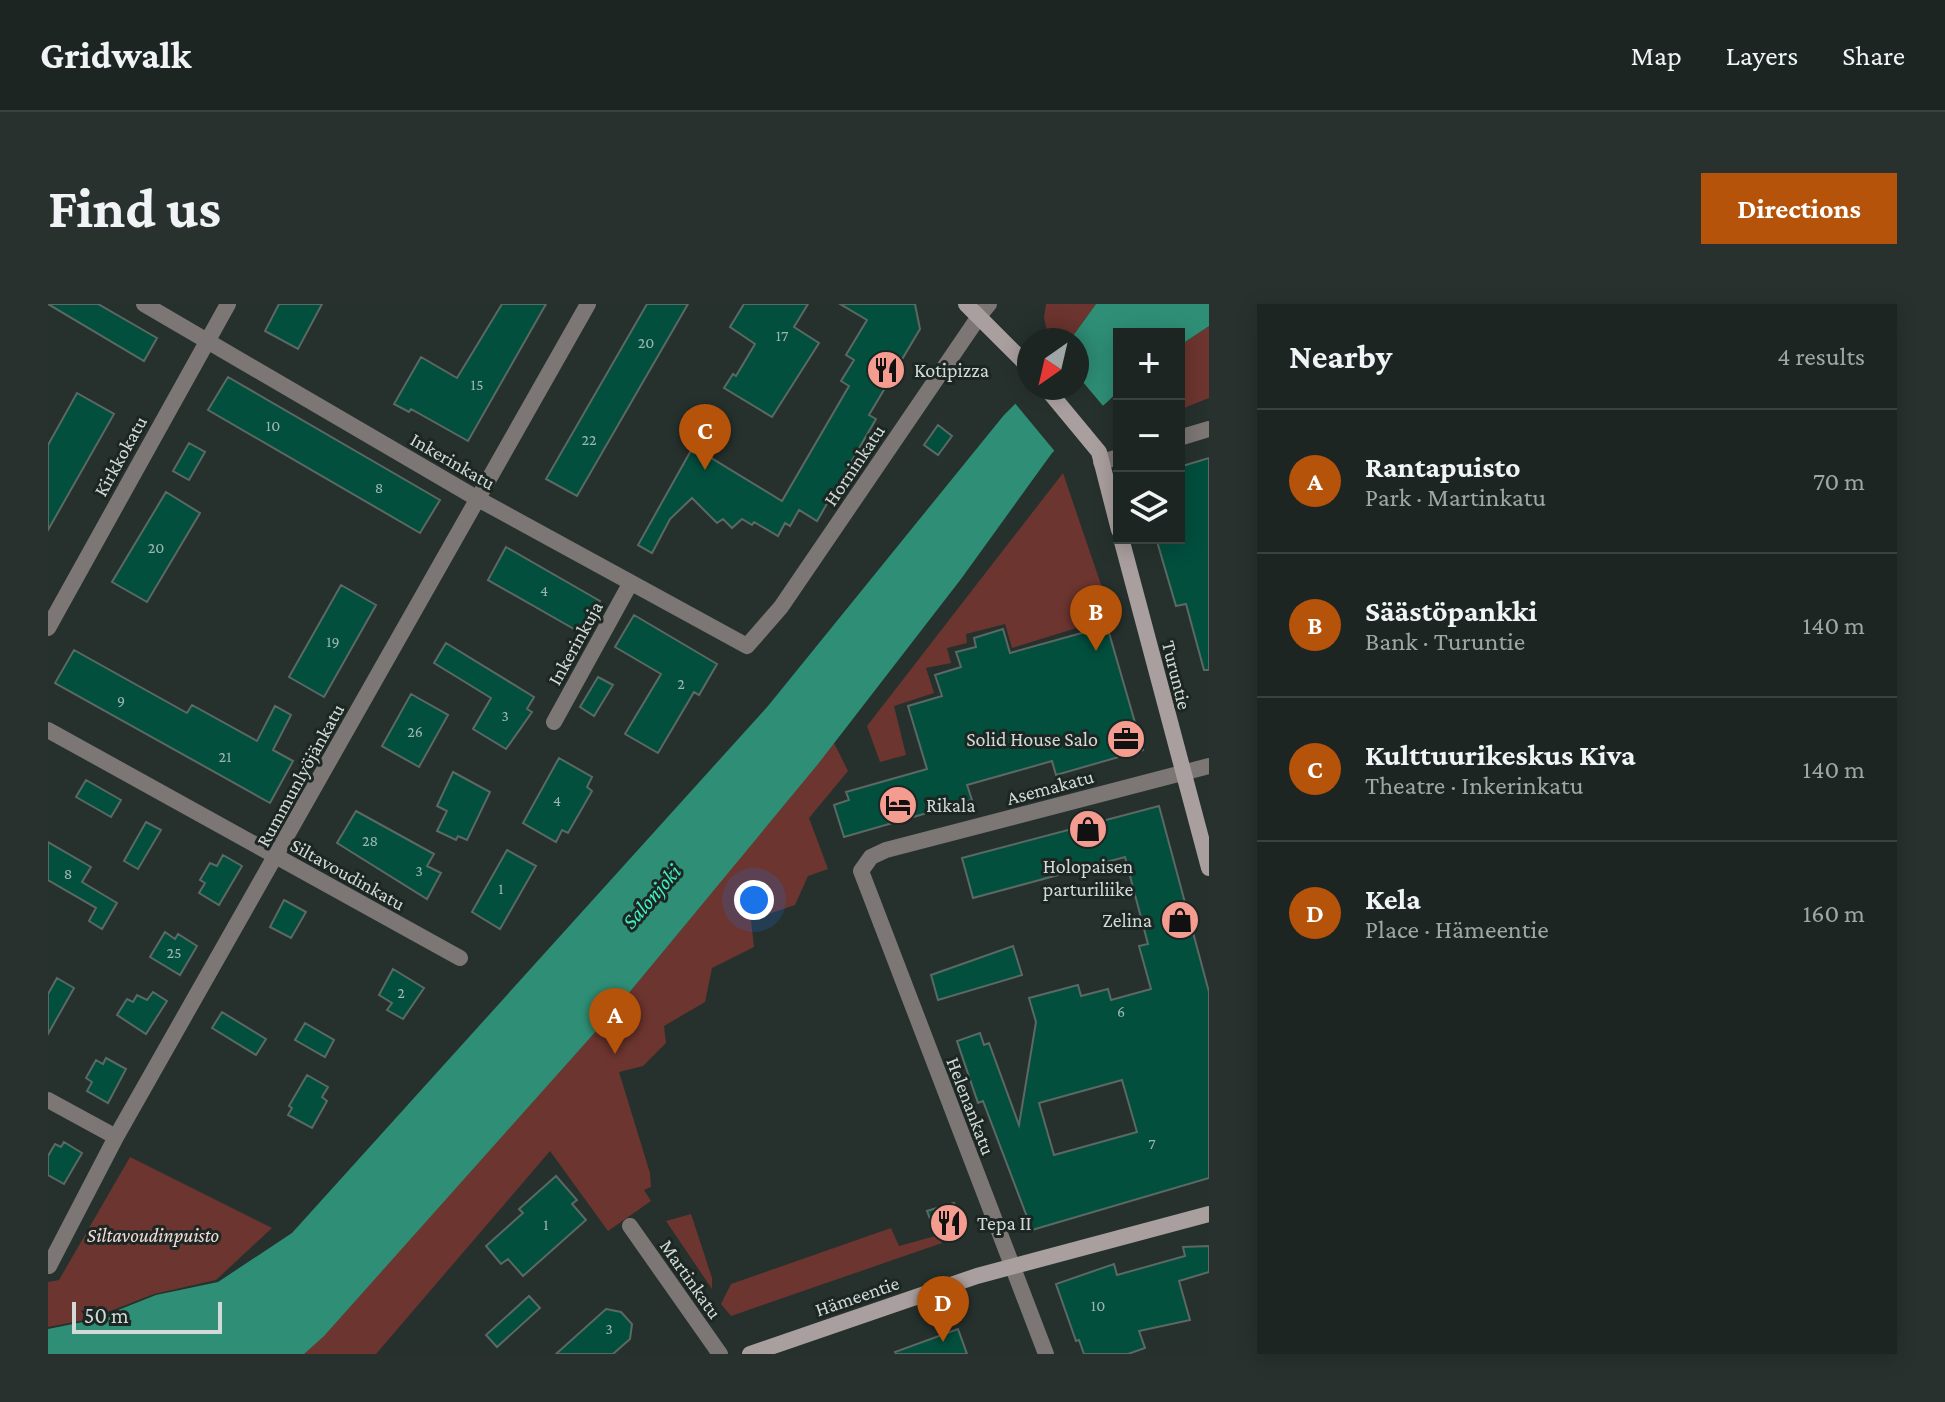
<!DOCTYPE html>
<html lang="en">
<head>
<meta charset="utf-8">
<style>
	body { margin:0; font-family:"Crimson Pro",serif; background:#29312f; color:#f1f3f6 }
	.controls { position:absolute; right:24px; top:24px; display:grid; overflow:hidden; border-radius:0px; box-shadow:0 4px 20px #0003 }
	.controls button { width:72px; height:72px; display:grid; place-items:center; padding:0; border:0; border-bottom:2px solid #3a4240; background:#1c2522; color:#f1f3f6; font:40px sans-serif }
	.compass { position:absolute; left:969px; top:24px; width:72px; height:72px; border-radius:50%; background:#1c2522; box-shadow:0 4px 20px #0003; rotate:214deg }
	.scale { position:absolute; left:24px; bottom:20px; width:150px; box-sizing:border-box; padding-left:8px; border:4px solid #d2d9d7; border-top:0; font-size:22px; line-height:28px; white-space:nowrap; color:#d2d9d7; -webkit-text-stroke:6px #1c2723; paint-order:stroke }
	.you { position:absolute; left:706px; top:596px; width:28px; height:28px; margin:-20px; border:6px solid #fff; border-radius:50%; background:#1a73e8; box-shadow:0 0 0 12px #1a73e833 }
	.badge { display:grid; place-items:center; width:52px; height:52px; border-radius:50%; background:#b45309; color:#fff; font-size:26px; font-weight:700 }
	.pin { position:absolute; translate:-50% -66px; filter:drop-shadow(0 2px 4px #0008) }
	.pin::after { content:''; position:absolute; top:42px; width:28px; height:24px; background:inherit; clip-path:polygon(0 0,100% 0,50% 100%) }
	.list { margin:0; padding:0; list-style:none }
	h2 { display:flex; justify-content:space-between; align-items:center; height:104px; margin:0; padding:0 32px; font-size:34px }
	h2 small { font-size:26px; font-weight:400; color:#a0a5a5 }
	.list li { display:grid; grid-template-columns:52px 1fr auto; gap:24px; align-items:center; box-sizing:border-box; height:144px; padding:0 32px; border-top:2px solid #3a4240 }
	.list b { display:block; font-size:30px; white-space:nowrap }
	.list p { margin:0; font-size:26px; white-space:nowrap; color:#a0a5a5 }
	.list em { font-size:26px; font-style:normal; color:#a0a5a5 }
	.icon { flex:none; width:44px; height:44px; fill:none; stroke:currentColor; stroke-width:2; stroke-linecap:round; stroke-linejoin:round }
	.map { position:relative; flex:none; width:1161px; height:1050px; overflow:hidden; border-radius:0px }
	header { display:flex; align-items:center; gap:48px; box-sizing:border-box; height:112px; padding:0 40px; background:#1c2522; border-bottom:2px solid #3a4240 }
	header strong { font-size:38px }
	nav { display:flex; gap:44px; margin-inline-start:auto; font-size:28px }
	.intro { display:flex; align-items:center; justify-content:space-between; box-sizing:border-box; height:192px; padding:0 48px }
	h1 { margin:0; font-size:56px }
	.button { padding:20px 36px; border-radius:0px; background:#b45309; color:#fff; font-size:28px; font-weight:700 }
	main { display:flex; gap:48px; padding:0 48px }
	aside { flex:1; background:#1c2522; border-radius:0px; box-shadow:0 4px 20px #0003 }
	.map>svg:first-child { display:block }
	.green { fill:#6d352f }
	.water { fill:#2f8f76 }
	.pier { fill:#26312d }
	.building { fill:#024f3e; stroke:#5c6864; stroke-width:2; fill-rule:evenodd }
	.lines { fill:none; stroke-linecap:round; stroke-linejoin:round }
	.minor { stroke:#7c7675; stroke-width:16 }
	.tertiary { stroke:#7c7675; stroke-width:16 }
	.secondary { stroke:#a99f9e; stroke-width:16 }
	.labels { text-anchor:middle; stroke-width:6; stroke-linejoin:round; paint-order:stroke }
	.number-label { font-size:16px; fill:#9eb6b1 }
	.poi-label { font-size:20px; fill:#d2d9d7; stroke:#1c2723; text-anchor:start }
	.street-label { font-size:20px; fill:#d2d9d7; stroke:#1c2723 }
	.park-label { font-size:20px; font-style:italic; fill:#f4d9d5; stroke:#1c2723 }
	.water-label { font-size:22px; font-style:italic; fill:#42f1c4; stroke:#1c2723 }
</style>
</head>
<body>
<header>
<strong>Gridwalk</strong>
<nav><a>Map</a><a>Layers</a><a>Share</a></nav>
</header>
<div class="intro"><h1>Find us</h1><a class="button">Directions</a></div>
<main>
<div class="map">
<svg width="1161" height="1050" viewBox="0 0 1161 1050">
	<rect width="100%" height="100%" fill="#26312d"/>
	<path class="green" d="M998,0h50l-26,36 -21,-1 -5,-21z
		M1161,22v72l-30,12v-64z
		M1015,169l49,144 -100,31 -7,-24 -39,10 1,9 -20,5 4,15 -25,5 8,25 -40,13 12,49 -26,7 -13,-36z
		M786,439l14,28 -39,47 19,51 -20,7 -13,29 -44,15 3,27 -42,21 -7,34 -41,24 2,17 -23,23 -24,6 31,101 1,14 -7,3 7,11 -43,30 -58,-80 -174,203h-72l310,-343z
		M82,853l142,71 -56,52 -62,14 -64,25 -42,8v-45l11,-2z
		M643,910l21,64v11l-46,-68z
		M843,924l8,18 40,-11 3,8 -211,73 -10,-12 10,-20z"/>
	<path class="water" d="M1048,0h113v22l-30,20v-12h-60v57l-67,62 -91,126 -143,185 -204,247 -290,325 -20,18h-256v-25l45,-9 63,-25 62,-13 74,-49 476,-527 236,-291 27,-27h46v-48h-7z"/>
	<path class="pier" d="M1029,71l27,32 -47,47 -43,-52 15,-17v3h48z"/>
	<path class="building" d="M0,0h50l59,34 -13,23z
		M231,0h43l-24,45 -33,-18z
		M454,0h44l-78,137 -57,-32 -2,3 -15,-8 27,-47 36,21z
		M599,0h41l-111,192 -31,-17z
		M696,0h64l-14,23 25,16 -47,74 -48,-29 9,-14 3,2 19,-32 -25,-17z
		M792,0h75l5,25 -51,86 7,4 -59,102 -18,-11 -9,16 -5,-3 -7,13 -24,-14 -2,3 -10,-6 -10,9 -9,-9 -6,4 -25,-25 -22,21 -18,34 -14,-8 55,-98 89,54 67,-115 -8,-5 13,-21 -8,-5 21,-35z
		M180,73l212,123 -20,33 -212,-123z
		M29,89l37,21 -66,116v-85z
		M890,121l14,11 -14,19 -14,-10z
		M141,139l16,9 -16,28 -16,-9z
		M1161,154v212h-5l-18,-66 -10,2 -20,-68h23v-71z
		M118,188l34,21 -53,89 -35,-20z
		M458,243l94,54 -19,32 -93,-53z
		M293,281l35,20 -52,92 -35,-20z
		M586,311l83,49 -18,31 -5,-3 -36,61 -33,-19 36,-60 -46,-27z
		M1059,322l36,124 -87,25 -4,-14 -85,24 5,15 -128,37 -10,-32 15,-5 -3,-8 81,-23 -19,-63 34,-10 -7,-21 26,-8 -5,-15 20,-5 -2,-9 29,-9 7,24z
		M398,339l88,54 -7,12 5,3 -26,37 -33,-20 18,-31 -57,-35z
		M26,346l113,63 5,-8 65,36 18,-35 16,9 -18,35 20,11 -23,42 -215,-120z
		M550,373l15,8 -19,31 -14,-9z
		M363,390l37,21 -29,52 -37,-21z
		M511,454l33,19 -5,10 5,4 -24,42 -6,-3 -6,12 -33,-19z
		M405,468l37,20 -23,48 -9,-4 -2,4 -19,-9 10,-20 -10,-5z
		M38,476l35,20 -10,17 -35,-20z
		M1111,502l50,186v186l-177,52 -49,-129 -5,2 -21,-62 23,-8 4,12 5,-2 30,82 17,-103 -7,-24 49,-13 3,11 27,-7 3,11 40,-11 -12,-43 9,-2 -23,-87 -152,41 -11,-40zM1074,776l15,52 -83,23 -15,-52z
		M308,507l78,43 -7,12 14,7 -14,26 -90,-56z
		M98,518l15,8 -23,39 -14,-8z
		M0,538l43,25 -9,15 35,21 -15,26 -13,-8 7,-13 -48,-28z
		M459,546l29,16 -36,63 -28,-17z
		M175,551l19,11 -23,39 -20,-12 6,-10 -5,-3 10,-17 7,3z
		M236,596l22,12 -15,26 -21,-11z
		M117,628l10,7 3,-5 19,12 -17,29 -30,-18z
		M965,642l9,29 -84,25 -7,-25z
		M345,665l31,19 -21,31 -16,-9 5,-7 -13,-8z
		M9,674l17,10 -26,46v-40z
		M105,688l14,9 -21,33 -29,-19 10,-16 6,3 4,-7 10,5z
		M174,708l44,27 -10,16 -44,-27z
		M257,719l29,17 -9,17 -30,-17z
		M58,754l20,11 -18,34 -21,-12 5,-9 -6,-4 10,-18 7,4z
		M259,771l21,12 -6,10 5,4 -15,27 -24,-13 4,-7 -3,-2z
		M16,838l18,11 -18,31 -16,-9v-19l7,-12 6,3z
		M508,872l21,24 -5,4 14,16 -63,56 -15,-17 -7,5 -15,-18 37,-33 -4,-4z
		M906,899l10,29 -20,7 -5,-12 -5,2 -7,-18z
		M1161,942v26l-30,9 11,39 -51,11 6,17 -17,6h-44l-5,-14 -3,1 -20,-57 58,-20 3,11 68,-19 -2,-9z
		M481,992l11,12 -43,39 -11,-12z
		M558,1005l15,3 11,12 -2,15 -17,15h-57z
		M910,1025l9,25h-71l-1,-2z"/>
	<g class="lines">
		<path class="minor" d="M96,0l334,195 269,147 34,-39 199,-292
			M1131,134l30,-9
			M1053,158l18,-5
			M0,324l180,-324
			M506,418l76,-138
			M0,426l412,228
			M0,796l68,37
			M582,922l90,128
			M1,962l67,-129 472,-833
			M998,1050l-185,-483 10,-14 15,-7 323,-84"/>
		<path class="tertiary" d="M932,11l9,-11"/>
		<path class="secondary" d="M918,0l63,63
			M998,84l53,64 20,78
			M1073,234l88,330
			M702,1050l227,-78 232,-62"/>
	</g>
	<defs>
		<g id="restaurant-disc" transform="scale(2)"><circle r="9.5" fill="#f59c91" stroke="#1c2723"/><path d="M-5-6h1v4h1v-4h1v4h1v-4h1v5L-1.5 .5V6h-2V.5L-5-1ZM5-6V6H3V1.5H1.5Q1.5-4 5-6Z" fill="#111"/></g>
		<g id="office-disc" transform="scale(2)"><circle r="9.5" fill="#f59c91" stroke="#1c2723"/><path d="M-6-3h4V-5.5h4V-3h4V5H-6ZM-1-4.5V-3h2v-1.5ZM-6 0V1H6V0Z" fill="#111"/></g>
		<g id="hotel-disc" transform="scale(2)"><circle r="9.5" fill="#f59c91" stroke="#1c2723"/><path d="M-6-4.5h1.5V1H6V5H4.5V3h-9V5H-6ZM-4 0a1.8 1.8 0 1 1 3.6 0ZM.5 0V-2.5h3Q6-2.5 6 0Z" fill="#111"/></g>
		<g id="shop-disc" transform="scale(2)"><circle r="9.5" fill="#f59c91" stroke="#1c2723"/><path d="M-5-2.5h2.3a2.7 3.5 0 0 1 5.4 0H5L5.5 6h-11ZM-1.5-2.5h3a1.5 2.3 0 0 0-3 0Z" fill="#111"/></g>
	</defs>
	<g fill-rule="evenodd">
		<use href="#restaurant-disc" x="838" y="66"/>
		<use href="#office-disc" x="1078" y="435"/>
		<use href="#hotel-disc" x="850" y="501"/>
		<use href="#shop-disc" x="1040" y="525"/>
		<use href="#shop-disc" x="1132" y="616"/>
		<use href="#restaurant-disc" x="901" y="919"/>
	</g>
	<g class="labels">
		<g class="number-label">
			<text x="734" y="37">17</text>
			<text x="598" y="44">20</text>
			<text x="429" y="86">15</text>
			<text x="225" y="127">10</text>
			<text x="541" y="141">22</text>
			<text x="331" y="189">8</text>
			<text x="108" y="249">20</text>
			<text x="496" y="292">4</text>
			<text x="285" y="343">19</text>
			<text x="633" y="385">2</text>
			<text x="73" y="402">9</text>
			<text x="457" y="417">3</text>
			<text x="367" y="433">26</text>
			<text x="177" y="458">21</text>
			<text x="509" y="502">4</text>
			<text x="322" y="542">28</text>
			<text x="371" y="572">3</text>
			<text x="20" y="575">8</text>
			<text x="453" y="590">1</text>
			<text x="126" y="654">25</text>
			<text x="353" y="694">2</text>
			<text x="1073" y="713">6</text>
			<text x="1104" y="845">7</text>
			<text x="498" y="926">1</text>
			<text x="1050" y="1007">10</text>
			<text x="561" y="1030">3</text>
		</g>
		<g class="poi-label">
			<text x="866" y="73">Kotipizza</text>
			<text x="1050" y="442" text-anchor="end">Solid House Salo</text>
			<text x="878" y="508">Rikala</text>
			<text x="1040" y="569" text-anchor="middle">Holopaisen<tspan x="1040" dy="23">parturiliike</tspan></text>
			<text x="1104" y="623" text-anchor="end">Zelina</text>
			<text x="929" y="926">Tepa II</text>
		</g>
		<g class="street-label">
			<text transform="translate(72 152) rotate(-61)" y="7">Kirkkokatu</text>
			<text transform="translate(405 157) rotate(30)" y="7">Inkerinkatu</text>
			<text transform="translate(806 161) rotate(-56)" y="7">Horninkatu</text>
			<text transform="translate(527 339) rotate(-61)" y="7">Inkerinkuja</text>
			<text transform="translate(1129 371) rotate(76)" y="7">Turuntie</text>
			<text transform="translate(252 471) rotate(-61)" y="7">Rummunlyöjänkatu</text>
			<text transform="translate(1002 483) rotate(-15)" y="7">Asemakatu</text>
			<text transform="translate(300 570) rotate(29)" y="7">Siltavoudinkatu</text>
			<text transform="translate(923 802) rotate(69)" y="7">Helenankatu</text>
			<text transform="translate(643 975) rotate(55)" y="7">Martinkatu</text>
			<text transform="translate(809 992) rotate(-19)" y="7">Hämeentie</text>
		</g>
		<g class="park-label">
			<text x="105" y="938">Siltavoudinpuisto</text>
		</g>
		<g class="water-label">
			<text transform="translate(603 592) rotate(-49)" y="8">Salonjoki</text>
		</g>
	</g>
</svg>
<div class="controls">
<button>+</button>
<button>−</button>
<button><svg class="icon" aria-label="layers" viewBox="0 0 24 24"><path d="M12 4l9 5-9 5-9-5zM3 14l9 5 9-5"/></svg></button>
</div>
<svg class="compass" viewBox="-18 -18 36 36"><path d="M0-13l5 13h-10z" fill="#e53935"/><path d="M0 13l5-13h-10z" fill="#a0a5a5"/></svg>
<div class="scale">50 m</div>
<div class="you"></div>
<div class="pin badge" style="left:567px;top:750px">A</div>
<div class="pin badge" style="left:1048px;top:347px">B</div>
<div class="pin badge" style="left:657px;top:166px">C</div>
<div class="pin badge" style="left:895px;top:1038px">D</div>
</div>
<aside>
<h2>Nearby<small>4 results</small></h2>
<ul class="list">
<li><span class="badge">A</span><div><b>Rantapuisto</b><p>Park · Martinkatu</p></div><em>70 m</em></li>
<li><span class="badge">B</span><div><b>Säästöpankki</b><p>Bank · Turuntie</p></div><em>140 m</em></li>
<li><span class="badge">C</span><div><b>Kulttuurikeskus Kiva</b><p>Theatre · Inkerinkatu</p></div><em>140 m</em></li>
<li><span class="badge">D</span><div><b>Kela</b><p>Place · Hämeentie</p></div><em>160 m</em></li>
</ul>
</aside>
</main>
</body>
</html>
